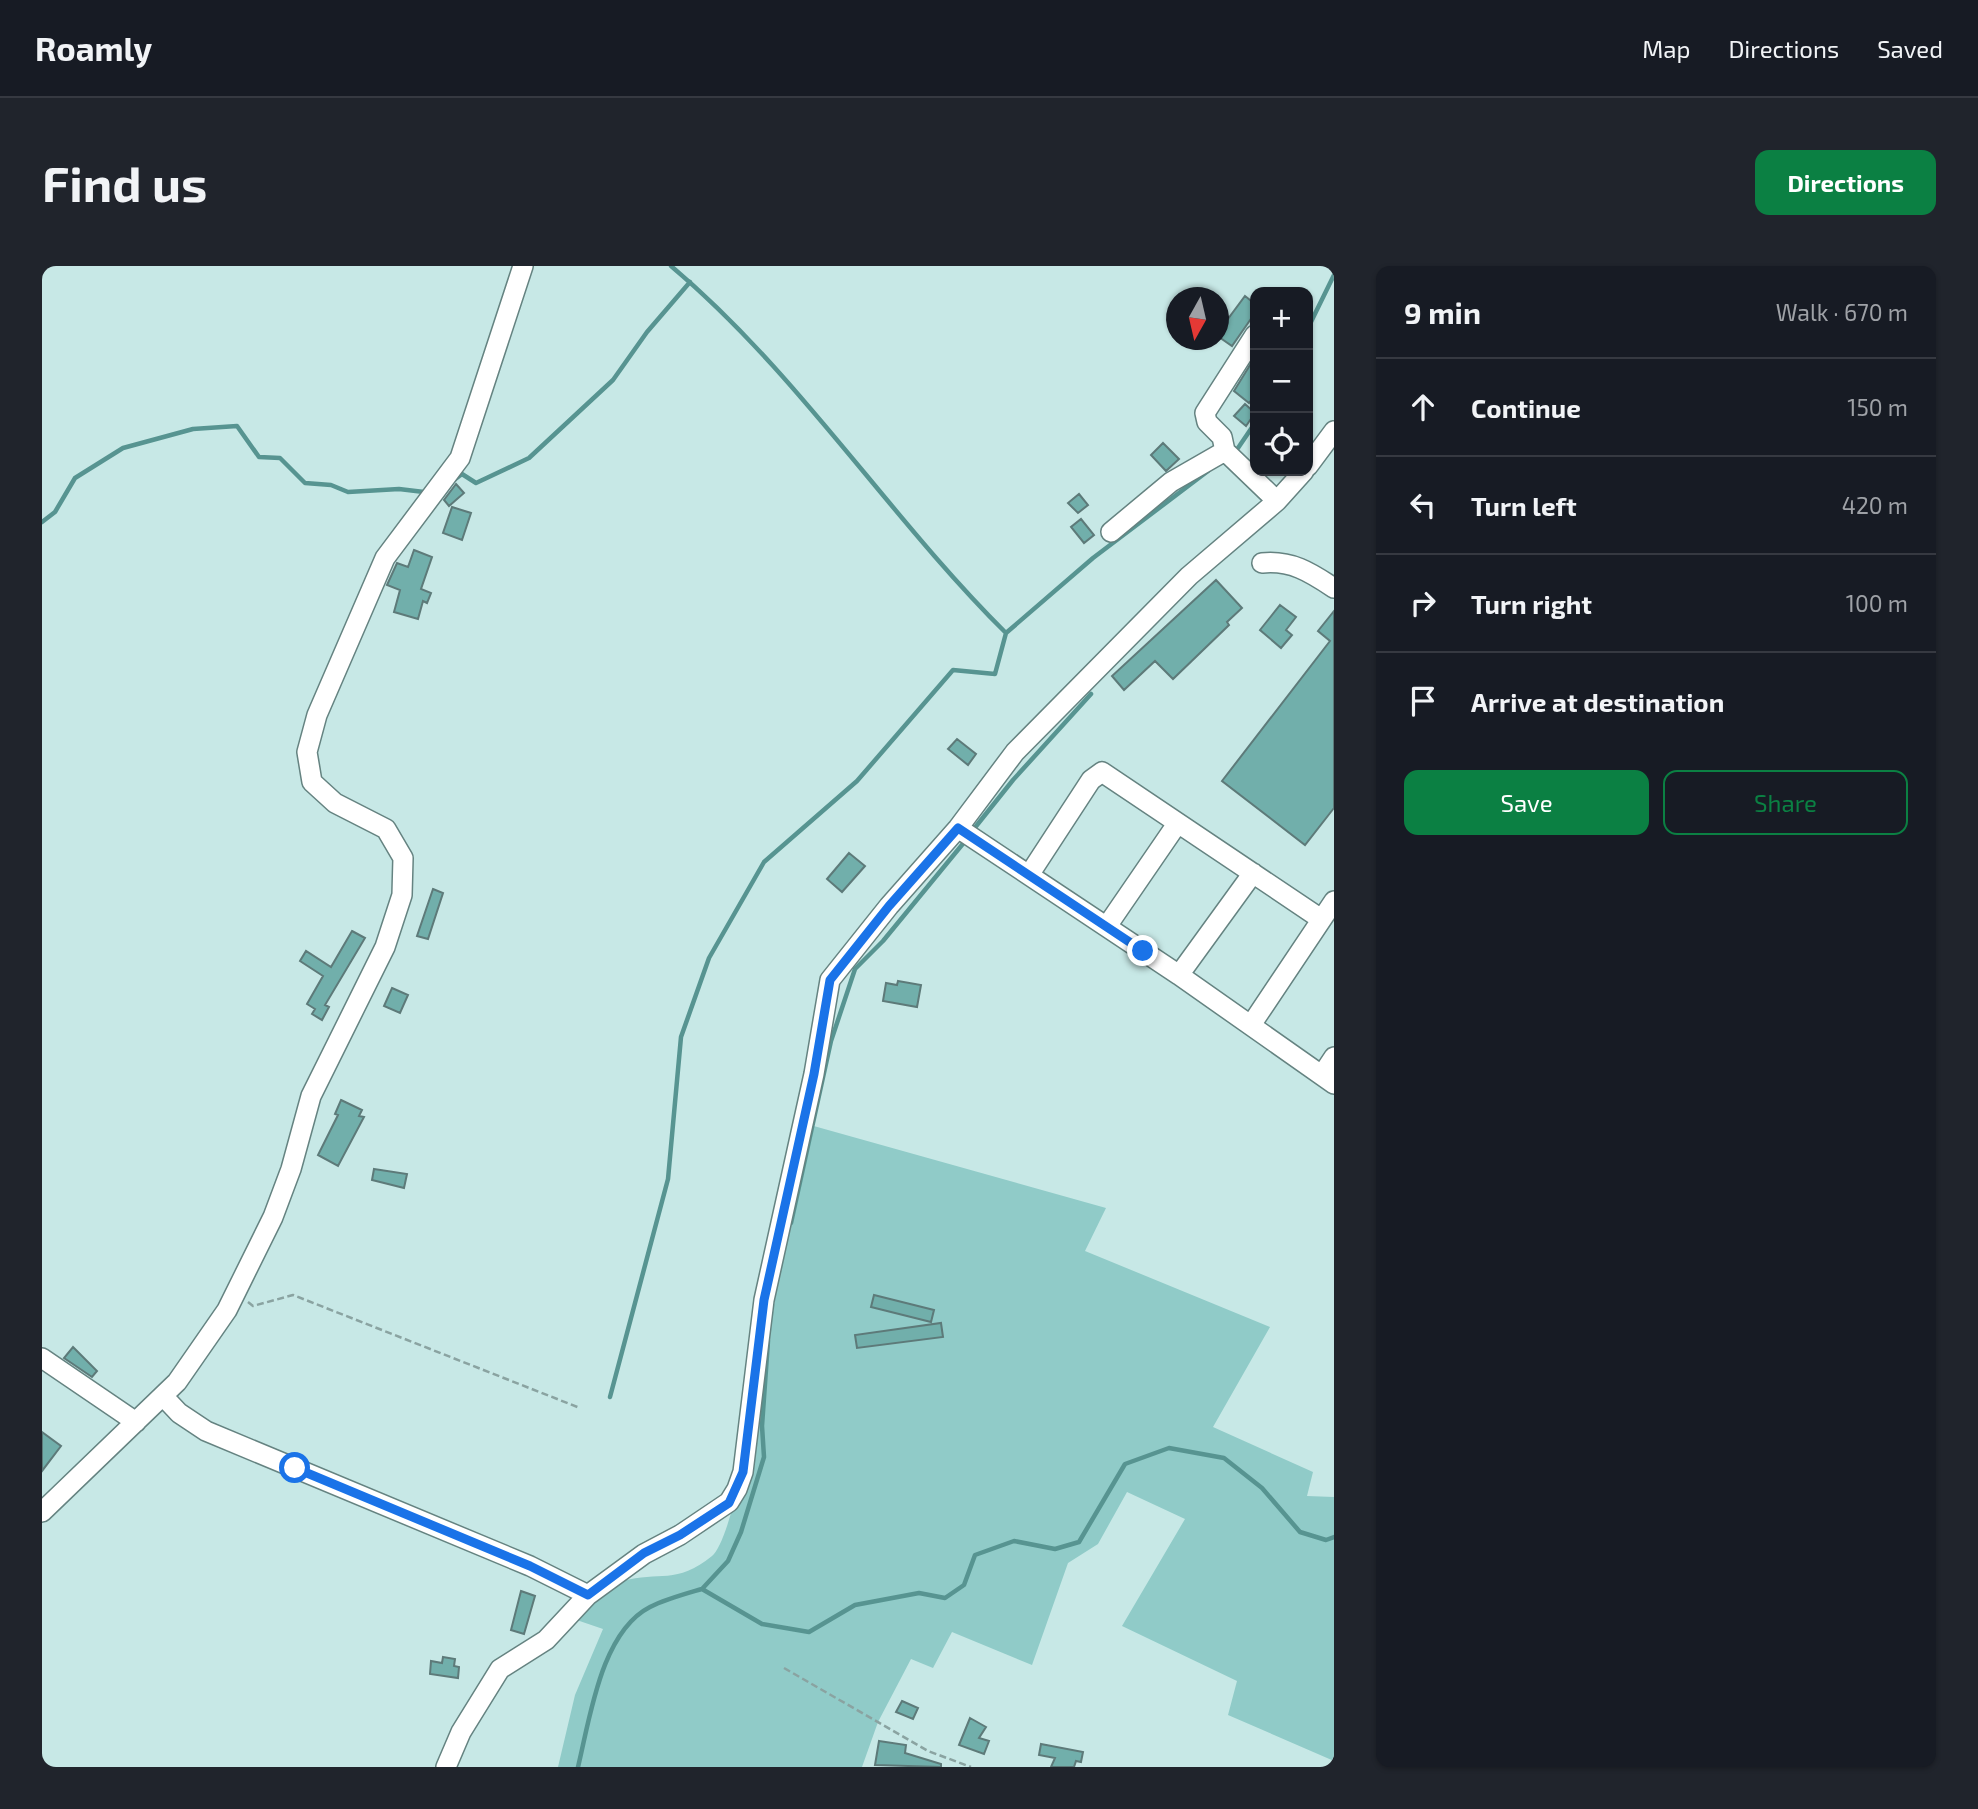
<!DOCTYPE html>
<html lang="en">
<head>
<meta charset="utf-8">
<style>
	body { margin:0; font-family:"Exo 2",sans-serif; background:#20242c; color:#f1f3f6 }
	.controls { position:absolute; right:21px; top:21px; display:grid; overflow:hidden; border-radius:14px; box-shadow:0 2px 5px #0004 }
	.controls button { width:63px; height:63px; display:grid; place-items:center; padding:0; border:0; border-bottom:2px solid #363941; background:#171b24; color:#f1f3f6; font:35px sans-serif }
	.compass { position:absolute; left:1124px; top:21px; width:63px; height:63px; border-radius:50%; background:#171b24; box-shadow:0 2px 5px #0004; rotate:188deg }
	.stop { position:absolute; width:21px; height:21px; margin:-16px; border:5px solid #1a73e8; border-radius:50%; background:#fff }
	.stop.end { background:#1a73e8; border-color:#fff; box-shadow:0 2px 7px #0008 }
	.list { margin:0; padding:0; list-style:none }
	h2 { display:flex; justify-content:space-between; align-items:center; height:91px; margin:0; padding:0 28px; font-size:30px }
	h2 small { font-size:23px; font-weight:400; color:#9ea1a6 }
	.list li { display:grid; grid-template-columns:46px 1fr auto; gap:21px; align-items:center; box-sizing:border-box; height:98px; padding:0 28px; border-top:2px solid #363941 }
	.list b { display:block; font-size:26px; white-space:nowrap }
	.list em { font-size:23px; font-style:normal; color:#9ea1a6 }
	.actions { display:flex; gap:14px; padding:21px 28px }
	.actions a { flex:1; padding:16px 0; border:2px solid #0b8043; border-radius:14px; text-align:center; font-size:24px; color:#0b8043 }
	.actions .main { background:#0b8043; color:#fff }
	.icon { flex:none; width:38px; height:38px; fill:none; stroke:currentColor; stroke-width:2; stroke-linecap:round; stroke-linejoin:round }
	.map { position:relative; flex:none; width:1292px; height:1501px; overflow:hidden; border-radius:14px }
	header { display:flex; align-items:center; gap:42px; box-sizing:border-box; height:98px; padding:0 35px; background:#171b24; border-bottom:2px solid #363941 }
	header strong { font-size:33px }
	nav { display:flex; gap:38px; margin-inline-start:auto; font-size:24px }
	.intro { display:flex; align-items:center; justify-content:space-between; box-sizing:border-box; height:168px; padding:0 42px }
	h1 { margin:0; font-size:49px }
	.button { padding:18px 32px; border-radius:14px; background:#0b8043; color:#fff; font-size:24px; font-weight:700 }
	main { display:flex; gap:42px; padding:0 42px }
	aside { flex:1; background:#171b24; border-radius:14px; box-shadow:0 2px 5px #0004 }
	.map>svg:first-child { display:block }
	.green { fill:#90cbc8 }
	.lines { fill:none; stroke-linecap:round; stroke-linejoin:round }
	.stream { stroke:#579491; stroke-width:4.5 }
	.building { fill:#71afab; stroke:#5d7a79; stroke-width:2 }
	.minor-casing { stroke:#658381; stroke-width:22 }
	.path { stroke:#8aa3a1; stroke-width:2.5; stroke-dasharray:7 3.5; stroke-linecap:butt }
	.minor { stroke:#fff; stroke-width:19 }
	.route { stroke:#1a73e8; stroke-width:9 }
</style>
</head>
<body>
<header>
<strong>Roamly</strong>
<nav><a>Map</a><a>Directions</a><a>Saved</a></nav>
</header>
<div class="intro"><h1>Find us</h1><a class="button">Directions</a></div>
<main>
<div class="map">
<svg width="1292" height="1501" viewBox="0 0 1292 1501">
	<rect width="100%" height="100%" fill="#c7e8e6"/>
	<path class="green" d="M761,857l303,85 -21,43 185,76 -57,100 100,45 -6,24 27,1v264l-106,-46 9,-34 -115,-55 63,-107 -58,-27 -29,52 -30,19 -36,102 -80,-33 -19,36 -22,-9 -33,63 -16,45h-304l17,-72 28,-66 -41,-14c19,-10 40,-28 60,-34 38,-10 54,4 90,-25 32,-25 81,-372 91,-433z"/>
	<g class="lines">
		<path class="stream" d="M629,0c127,107 218,251 335,367
			M1266,62l26,-53
			M1196,182l17,-25
			M412,214l8,-6 14,9 53,-25 84,-78 34,-48 43,-50
			M0,256l13,-10 20,-34 48,-30 70,-19 44,-3 22,31 21,1 25,25 26,2 17,7 51,-3 25,3
			M931,564l40,-50 78,-86
			M749,957l40,-182 24,-72 28,-28 83,-101
			M568,1131l58,-218 13,-142 28,-79 55,-96 93,-81 96,-111 42,4 11,-41 87,-75 115,-87
			M660,1323l26,-28 13,-29 23,-75 -2,-31 6,-85
			M536,1501c12,-49 23,-135 72,-160 16,-8 35,-13 52,-18l60,35 47,8 46,-27 64,-12 26,5 19,-13 11,-30 39,-14 41,8 24,-7 46,-78 44,-16 55,10 38,30 38,44 26,8 8,-3"/>
	</g>
	<path class="building" d="M1203,30l10,8v9l-23,33 -13,-9v-6z
		M1213,91v38l-6,8 -15,-12z
		M1203,138l10,9 -9,13 -12,-10z
		M1121,177l16,16 -13,12 -15,-16z
		M414,218l8,9 -15,13 -5,-6z
		M1037,228l9,11 -10,8 -10,-10z
		M410,241l19,6 -9,27 -19,-7z
		M1039,253l13,16 -10,8 -13,-16z
		M372,284l18,7 -11,32 10,4 -4,10 -4,-2 -5,18 -24,-7 6,-22 -13,-5 10,-22 11,4z
		M1174,314l26,28 -15,14 2,3 -56,54 -18,-18 -31,29 -12,-14z
		M1238,339l16,12 -10,13 6,5 -11,13 -21,-18z
		M1292,345v197l-29,37 -83,-64 108,-140 -12,-10z
		M915,473l19,15 -8,11 -20,-16z
		M807,587l16,13 -23,26 -15,-13z
		M391,623l10,4 -15,46 -11,-3z
		M310,665l13,7 -40,67 4,2 -7,13 -10,-6 3,-5 -8,-5 16,-28 -23,-15 6,-10 25,16z
		M856,715l23,4 -4,22 -34,-6 3,-18 11,2z
		M350,722l16,7 -8,18 -16,-7z
		M299,834l21,10 -3,6 5,1 -26,49 -20,-11 20,-40 -3,-1z
		M332,903l33,5 -3,14 -32,-8z
		M832,1029l60,15 -3,12 -60,-15z
		M899,1057l2,14 -86,11 -2,-13z
		M31,1081l24,24 -5,6 -28,-19z
		M0,1166l19,14 -19,25z
		M479,1325l14,5 -11,38 -13,-4z
		M401,1391l12,2 -1,7 5,1 -1,11 -28,-4 1,-13 11,2z
		M860,1435l16,7 -5,11 -17,-7z
		M928,1452l16,9 -7,11 10,3 -5,13 -25,-9z
		M837,1475l27,4 -1,8 36,11v3l-66,-2z
		M999,1478l42,8 -2,10 -5,-1 -2,6h-23l4,-9 -16,-3z"/>
	<g class="lines">
		<g class="minor-casing">
			<path id="minor" d="M1213,69l-50,78 2,9 15,15 3,14 52,50
				M1266,200l26,-35
				M1069,266l60,-50 54,-31
				M1220,297c29,-3 48,9 72,25
				M916,562l221,147 155,109
				M987,609l62,-95 11,-8 219,147
				M1065,660l70,-102
				M1137,709l74,-102
				M1209,759l83,-124
				M1280,809l12,-18
				M0,1092l94,64
				M121,1130l16,17 27,18 324,135 58,29 56,-41 36,-19 49,-33 8,-13 6,-17 21,-172 50,-226 16,-94 59,-74 69,-78 57,-76 174,-176 88,-75 27,-30
				M0,1246l135,-130 50,-72 46,-93 18,-48 20,-73 74,-149 17,-52 1,-37 -17,-29 -51,-26 -23,-21 -5,-30 10,-37 68,-157 75,-100 63,-192
				M404,1501l15,-35 39,-63 46,-29 42,-45"/>
		</g>
		<path class="path" d="M206,1036l5,4 40,-11 287,113
			M742,1402l144,83 43,16"/>
		<use href="#minor" class="minor"/>
	</g>
	<g class="lines">
		<path class="route" d="M253,1202l235,98 58,29 56,-42 36,-18 49,-32 14,-31 21,-172 50,-226 16,-94 59,-74 69,-78 185,123"/>
	</g>
</svg>
<div class="controls">
<button>+</button>
<button>−</button>
<button><svg class="icon" aria-label="locate" viewBox="0 0 24 24"><circle cx="12" cy="12" r="6"/><path d="M12 2v4M12 18v4M2 12h4M18 12h4"/></svg></button>
</div>
<svg class="compass" viewBox="-18 -18 36 36"><path d="M0-13l5 13h-10z" fill="#e53935"/><path d="M0 13l5-13h-10z" fill="#9ea1a6"/></svg>
<div class="stop" style="left:253px;top:1202px"></div>
<div class="stop end" style="left:1101px;top:685px"></div>
</div>
<aside>
<h2>9 min<small>Walk · 670 m</small></h2>
<ul class="list">
<li><svg class="icon" aria-label="ahead" viewBox="0 0 24 24"><path d="M12 20V5M6 11l6-6 6 6"/></svg><div><b>Continue</b></div><em>150 m</em></li>
<li><svg class="icon" aria-label="left" viewBox="0 0 24 24"><path d="M17 20v-9H6M10 6l-5 5 5 5"/></svg><div><b>Turn left</b></div><em>420 m</em></li>
<li><svg class="icon" aria-label="right" viewBox="0 0 24 24"><path d="M7 20v-9h11M14 6l5 5-5 5"/></svg><div><b>Turn right</b></div><em>100 m</em></li>
<li><svg class="icon" aria-label="arrive" viewBox="0 0 24 24"><path d="M6 21V4h12l-3 4 3 4H6"/></svg><div><b>Arrive at destination</b></div></li>
</ul>
<div class="actions"><a class="main">Save</a><a>Share</a></div>
</aside>
</main>
</body>
</html>
